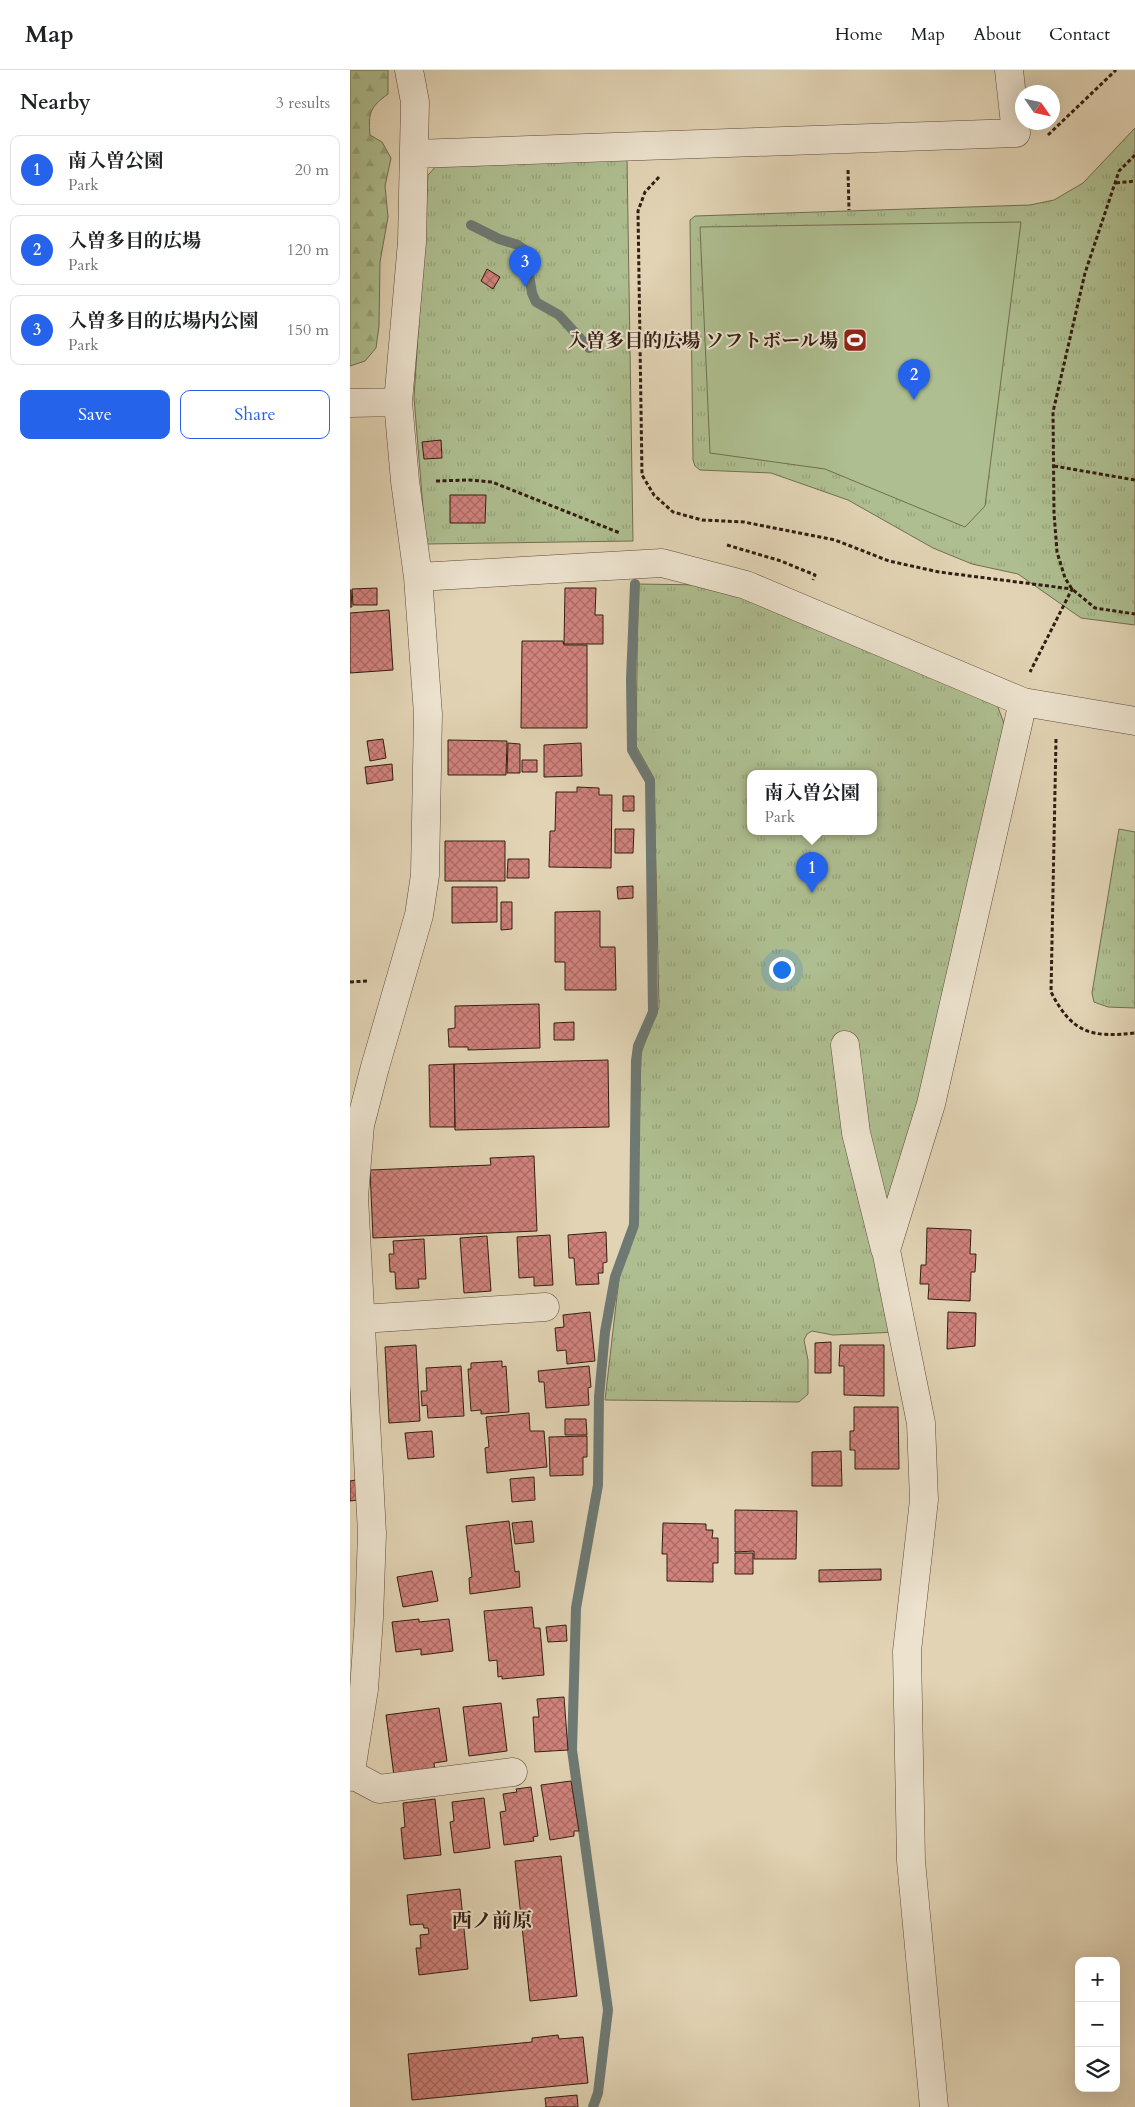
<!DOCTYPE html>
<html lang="en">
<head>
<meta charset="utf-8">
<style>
	body { margin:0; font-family:Cardo,"Noto Serif JP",serif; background:#f6f6f6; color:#202124 }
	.controls { position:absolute; right:15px; bottom:15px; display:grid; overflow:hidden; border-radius:10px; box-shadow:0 5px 20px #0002 }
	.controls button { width:45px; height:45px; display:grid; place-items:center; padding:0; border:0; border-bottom:1px solid #e0e0e0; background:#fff; color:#202124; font:25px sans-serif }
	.compass { position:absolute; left:665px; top:15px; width:45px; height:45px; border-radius:50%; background:#fff; box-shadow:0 5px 20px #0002; rotate:124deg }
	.you { position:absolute; left:431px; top:899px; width:18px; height:18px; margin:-12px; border:4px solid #fff; border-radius:50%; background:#1a73e8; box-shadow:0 0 0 8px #1a73e833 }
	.badge { display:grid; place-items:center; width:32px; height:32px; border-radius:50%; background:#2563eb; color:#fff; font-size:16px; font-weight:700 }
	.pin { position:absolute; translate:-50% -41px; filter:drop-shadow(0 1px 2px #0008) }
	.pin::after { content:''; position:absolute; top:26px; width:18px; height:15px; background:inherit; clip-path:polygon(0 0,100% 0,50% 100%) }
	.popup { position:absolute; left:397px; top:700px; width:130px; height:65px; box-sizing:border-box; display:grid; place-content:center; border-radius:10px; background:#fff; filter:drop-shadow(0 1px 4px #0005); font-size:16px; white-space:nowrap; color:#757577 }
	.popup b { font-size:19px; color:#202124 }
	.popup::after { content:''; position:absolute; left:50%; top:100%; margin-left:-10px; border:10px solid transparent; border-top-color:#fff }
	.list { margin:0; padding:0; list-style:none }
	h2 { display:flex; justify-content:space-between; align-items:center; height:65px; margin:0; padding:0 20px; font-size:21px }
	h2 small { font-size:16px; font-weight:400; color:#757577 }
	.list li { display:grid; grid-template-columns:32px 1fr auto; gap:15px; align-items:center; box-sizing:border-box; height:70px; margin:0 10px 10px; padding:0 10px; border:1px solid #e0e0e0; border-radius:10px }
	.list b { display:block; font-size:19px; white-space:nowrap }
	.list p { margin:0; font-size:16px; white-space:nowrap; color:#757577 }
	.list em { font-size:16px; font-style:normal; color:#757577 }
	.actions { display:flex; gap:10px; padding:15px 20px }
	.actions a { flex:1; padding:11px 0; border:1px solid #2563eb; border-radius:10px; text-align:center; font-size:18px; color:#2563eb }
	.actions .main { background:#2563eb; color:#fff }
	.icon { flex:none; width:28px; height:28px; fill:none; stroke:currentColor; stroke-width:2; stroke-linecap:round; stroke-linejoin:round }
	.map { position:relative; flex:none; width:785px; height:2037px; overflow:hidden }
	header { display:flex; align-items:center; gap:30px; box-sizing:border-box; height:70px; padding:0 25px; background:#fff; border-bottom:1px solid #e0e0e0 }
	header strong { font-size:24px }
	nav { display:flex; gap:28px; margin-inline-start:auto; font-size:18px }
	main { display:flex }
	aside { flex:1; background:#fff }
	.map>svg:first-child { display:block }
	.forest { fill:url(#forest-firs); stroke:#716e50 }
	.park { fill:url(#park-tufts); stroke:#716e50; fill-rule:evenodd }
	.pitch { fill:#aebe90; stroke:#716e50 }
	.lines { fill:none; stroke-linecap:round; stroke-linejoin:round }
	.stream { stroke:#6e7973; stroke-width:10 }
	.building { fill:url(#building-cross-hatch); stroke:#341e11 }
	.minor-casing { stroke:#5f4b3a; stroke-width:29 }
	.path { stroke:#341e11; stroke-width:3; stroke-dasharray:4 2.5; stroke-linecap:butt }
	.minor { stroke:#ece2ce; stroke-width:28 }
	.labels { text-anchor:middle; stroke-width:4; stroke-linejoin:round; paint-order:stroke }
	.poi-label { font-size:19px; font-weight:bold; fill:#341e11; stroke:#ece2ce; text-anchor:end }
	.neighbourhood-label { font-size:20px; font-weight:bold; fill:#341e11; stroke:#ece2ce }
</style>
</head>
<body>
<header>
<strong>Map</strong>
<nav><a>Home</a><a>Map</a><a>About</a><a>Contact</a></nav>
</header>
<main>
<aside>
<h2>Nearby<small>3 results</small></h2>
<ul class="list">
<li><span class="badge">1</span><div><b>南入曽公園</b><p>Park</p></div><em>20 m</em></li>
<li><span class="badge">2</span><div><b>入曽多目的広場</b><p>Park</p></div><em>120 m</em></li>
<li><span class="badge">3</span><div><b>入曽多目的広場内公園</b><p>Park</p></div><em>150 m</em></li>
</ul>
<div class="actions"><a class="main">Save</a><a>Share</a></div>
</aside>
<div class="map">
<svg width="785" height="2037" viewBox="0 0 785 2037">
	<defs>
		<pattern id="forest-firs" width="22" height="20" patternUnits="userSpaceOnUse" patternTransform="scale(1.25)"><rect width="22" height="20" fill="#aebe90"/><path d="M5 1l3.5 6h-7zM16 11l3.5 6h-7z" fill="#96a37b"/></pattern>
		<pattern id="park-tufts" width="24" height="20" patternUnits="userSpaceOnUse" patternTransform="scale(1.25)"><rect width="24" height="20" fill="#aebe90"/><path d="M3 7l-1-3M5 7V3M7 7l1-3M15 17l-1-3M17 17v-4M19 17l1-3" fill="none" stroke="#96a37b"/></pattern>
		<pattern id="building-cross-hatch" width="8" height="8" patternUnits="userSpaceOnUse" patternTransform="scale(1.25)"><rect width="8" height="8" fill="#d0827c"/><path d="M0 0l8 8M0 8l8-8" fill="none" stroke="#aa6a64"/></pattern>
	</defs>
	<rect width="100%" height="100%" fill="#e1d3b4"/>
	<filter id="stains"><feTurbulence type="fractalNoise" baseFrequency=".004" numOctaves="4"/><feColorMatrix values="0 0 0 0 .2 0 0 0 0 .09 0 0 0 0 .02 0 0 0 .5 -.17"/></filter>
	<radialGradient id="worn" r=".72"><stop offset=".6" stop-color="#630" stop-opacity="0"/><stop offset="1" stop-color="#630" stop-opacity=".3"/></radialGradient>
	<path class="forest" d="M0,0h38v24c-18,13 -20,19 -18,41l12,7 9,16 -6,28 3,31 -8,45 -1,64 -3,22 -11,13 -15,5z"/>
	<path class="park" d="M785,58v497l-54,-7 -63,-44 -46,-10 -39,-16 -85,-48 -77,-27 -71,-3 -5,-4 -2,-6 -3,-240 5,-4 335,-11 24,-5 29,-17z
		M277,88l6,383 -207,3 -12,-146 14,-223 10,-11z
		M288,514l64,1 68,22 226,95 9,24 -89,395 -29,86 9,125 -63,3 -21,-4 -5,3 -3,6 4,20v34l-9,8 -194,-2 15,-130 17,-43 4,-174 18,-46 -5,-229 -18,-32zM401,704h122v58h-122z
		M769,759l16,3v176l-27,-1 -14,-5 -2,-9z"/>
	<path class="pitch" d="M671,152l-36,284 -20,21 -140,-58 -115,-16 -10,-226z"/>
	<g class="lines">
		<path class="stream" d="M121,155l28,14 19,6 7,5 7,43 4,9 23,13 30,33
			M243,2037l5,-14 10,-83 -36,-260 4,-142 22,-123 1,-88 6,-65 10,-55 19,-52 2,-164 2,-15 15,-34 -3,-231 -18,-31 -1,-71 4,-95"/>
	</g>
	<path class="building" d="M137,199l13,8 -7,12 -12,-8z
		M91,370l1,18 -18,1 -2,-17z
		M100,425h36l-1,28h-35z
		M27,518v17h-24l-1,-16z
		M215,518h31l-1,27h8v29h-39z
		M0,520h1l1,17h-2z
		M39,540l4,60 -43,3v-60z
		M172,571h41l1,4h23v83h-66z
		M33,669l3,19 -16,3 -3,-20z
		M98,670l59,1 -1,34h-58z
		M158,673l12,1v29h-13z
		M231,673l1,33 -38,1v-32z
		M172,690h15v12h-15z
		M42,694l1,16 -26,4 -2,-17z
		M227,717l22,1v7h13l-1,73 -62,-1 1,-36h5l1,-39h21z
		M273,726h11v15h-11z
		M265,759h19l-1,24h-18z
		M95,771h60v40h-60z
		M158,789h21v19h-22z
		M283,816v12l-15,1 -1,-12z
		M102,817h45v35l-45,1z
		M151,832h11v27l-11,1z
		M250,841v36h15l1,43h-51v-28h-10v-50z
		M189,934l1,44 -72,2v-3h-19l-1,-18 7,-1v-22z
		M224,952v18h-20v-17z
		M258,990l1,67 -154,3 -1,-66z
		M104,994l1,63h-25l-1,-62z
		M184,1086l3,75 -164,7 -3,-68 121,-5 -1,-7z
		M577,1158l44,2 -1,24h6l-1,18h-4l-1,29 -42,-2 1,-15h-9l1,-19h5z
		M256,1162l1,30 -4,1v10h-5l1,11 -23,1 -2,-27h-5l-1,-23z
		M200,1165l3,50 -19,1v-9l-15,1 -2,-41z
		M137,1166l4,55 -27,2 -4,-55z
		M74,1169l2,40h-8l1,9 -23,1 -1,-17h-5l-1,-18h5l-1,-13z
		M240,1242l5,49 -28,3 -1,-14 -9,1 -2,-23 9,-1 -1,-12z
		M598,1242l28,1 -1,33 -28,3z
		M481,1272v31h-16v-30z
		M66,1275l4,76 -31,2 -4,-76z
		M490,1275h44v51l-40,-1v-29h-5z
		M152,1291v6l4,-1 3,46 -28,2v-4l-10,1 -3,-42h3v-6z
		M111,1296l3,50 -36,2 -1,-13 -5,1 -1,-15h6l-1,-23z
		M239,1296l2,21 -3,1 1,17 -43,3 -2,-26h-5l-1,-11z
		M504,1337h44l1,62h-44v-19h-5v-19h4z
		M179,1343l1,18h14l3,36 -60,6 -2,-25 4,-1 -3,-30z
		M215,1349h21l1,16h-22z
		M82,1361l2,26 -26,2 -3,-26z
		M237,1366v21h-4v18l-33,1 -1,-39z
		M491,1381l1,35h-30v-34z
		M184,1407l1,23 -23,2 -2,-23z
		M6,1410l2,20 -8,1v-20z
		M385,1440l62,1 -1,48h-42v-8l-19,1z
		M159,1451l6,51 4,-1 1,16 -50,7 -1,-16 3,-1 -6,-51z
		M182,1451l2,21 -19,2 -3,-21z
		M313,1453l43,1v6h7l-1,8h6v25h-5v19l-46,-1v-27h-5z
		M385,1483h18v21h-18z
		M531,1499v11l-62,2v-12z
		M82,1501l6,30 -35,6 -6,-30z
		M182,1537l2,21h6l4,47 -42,4v-3l-4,1 -1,-17 -8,1 -5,-50z
		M69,1549v3l30,-3 4,32 -32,4v-6l-25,3 -4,-30z
		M216,1555l1,16 -19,1 -2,-15z
		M214,1627l4,53 -33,2 -2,-35h6l-2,-18z
		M151,1633l6,48 -38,5 -6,-49z
		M89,1638l8,53 -13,2 1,7 -41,6 -8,-61z
		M221,1711l8,50h-5v5l-24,4 -9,-55z
		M181,1717l7,49 -5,1 1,4 -30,4 -4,-33 6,-1 -3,-17 14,-2 -1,-3z
		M134,1728l6,50 -36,5 -4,-31 4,-1 -2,-19z
		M85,1729l6,56 -37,4 -3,-31 4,-1 -2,-24z
		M211,1786l16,140 -47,5 -15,-140z
		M110,1819l8,80 -49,6 -3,-27h5l-1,-13 9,-1 -1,-6h-4l-1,-4 -13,1 -3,-30z
		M208,1965l1,4 24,-2 5,46 -176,17 -4,-46 124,-12v-4z
		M227,2025l1,12h-32l-1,-9z"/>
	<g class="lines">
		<g class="minor-casing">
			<path id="minor" d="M65,84l601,-21 -7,-63
				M0,333l48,-1
				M68,507l244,-14 84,22 277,117 112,19
				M495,975l11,88 29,116
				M12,1249l183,-12
				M1,1704l28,15 134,-17
				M0,1707l14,-88 5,-71 3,-85 -18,-336 6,-72 15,-58 44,-152 6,-40 3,-161 -10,-137 -13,-96 -7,-79 14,-160 3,-140 -6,-32
				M584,2037l-23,-246 -4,-210 17,-151 -3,-77 -35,-173 45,-146 92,-402"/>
		</g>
		<path class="path" d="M698,65l68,-65
			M785,85l-16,16 -34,102 -32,139 1,101 3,39 8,26 7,11 23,19 40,6
			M498,100l1,40
			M309,107l-14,15 -7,19 4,264 12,20 19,17 29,8 42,2 91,18 54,21 50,11 133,17 -42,83
			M766,113l19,-2
			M290,271l51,-2
			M704,396l81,14
			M86,411l33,-1 23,2 128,51
			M377,475l54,16 34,14 -2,5
			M706,669l-5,253c21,41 40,46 84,41
			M0,912l17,-1"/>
		<use href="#minor" class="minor"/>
	</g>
	<defs>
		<g id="stadium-square" transform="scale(1.25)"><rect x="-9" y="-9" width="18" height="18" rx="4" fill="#8f2418" stroke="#ece2ce"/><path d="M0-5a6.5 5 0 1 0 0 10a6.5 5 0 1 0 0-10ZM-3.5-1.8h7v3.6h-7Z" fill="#fff"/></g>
	</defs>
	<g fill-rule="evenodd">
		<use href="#stadium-square" x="505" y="270"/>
	</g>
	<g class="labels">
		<g class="poi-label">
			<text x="488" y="277">入曽多目的広場 ソフトボール場</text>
		</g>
		<g class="neighbourhood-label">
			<text x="142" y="1857">西ノ前原</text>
		</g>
	</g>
	<rect width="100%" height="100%" filter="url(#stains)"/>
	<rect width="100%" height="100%" fill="url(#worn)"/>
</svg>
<div class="controls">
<button>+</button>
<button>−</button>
<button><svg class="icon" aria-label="layers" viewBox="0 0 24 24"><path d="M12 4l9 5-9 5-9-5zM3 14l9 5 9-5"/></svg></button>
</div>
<svg class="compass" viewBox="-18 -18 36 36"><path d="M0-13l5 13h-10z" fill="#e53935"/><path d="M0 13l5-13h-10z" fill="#757577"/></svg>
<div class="you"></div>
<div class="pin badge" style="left:462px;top:823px">1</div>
<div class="popup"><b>南入曽公園</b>Park</div>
<div class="pin badge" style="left:564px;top:330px">2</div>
<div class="pin badge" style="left:175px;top:217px">3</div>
</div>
</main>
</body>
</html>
